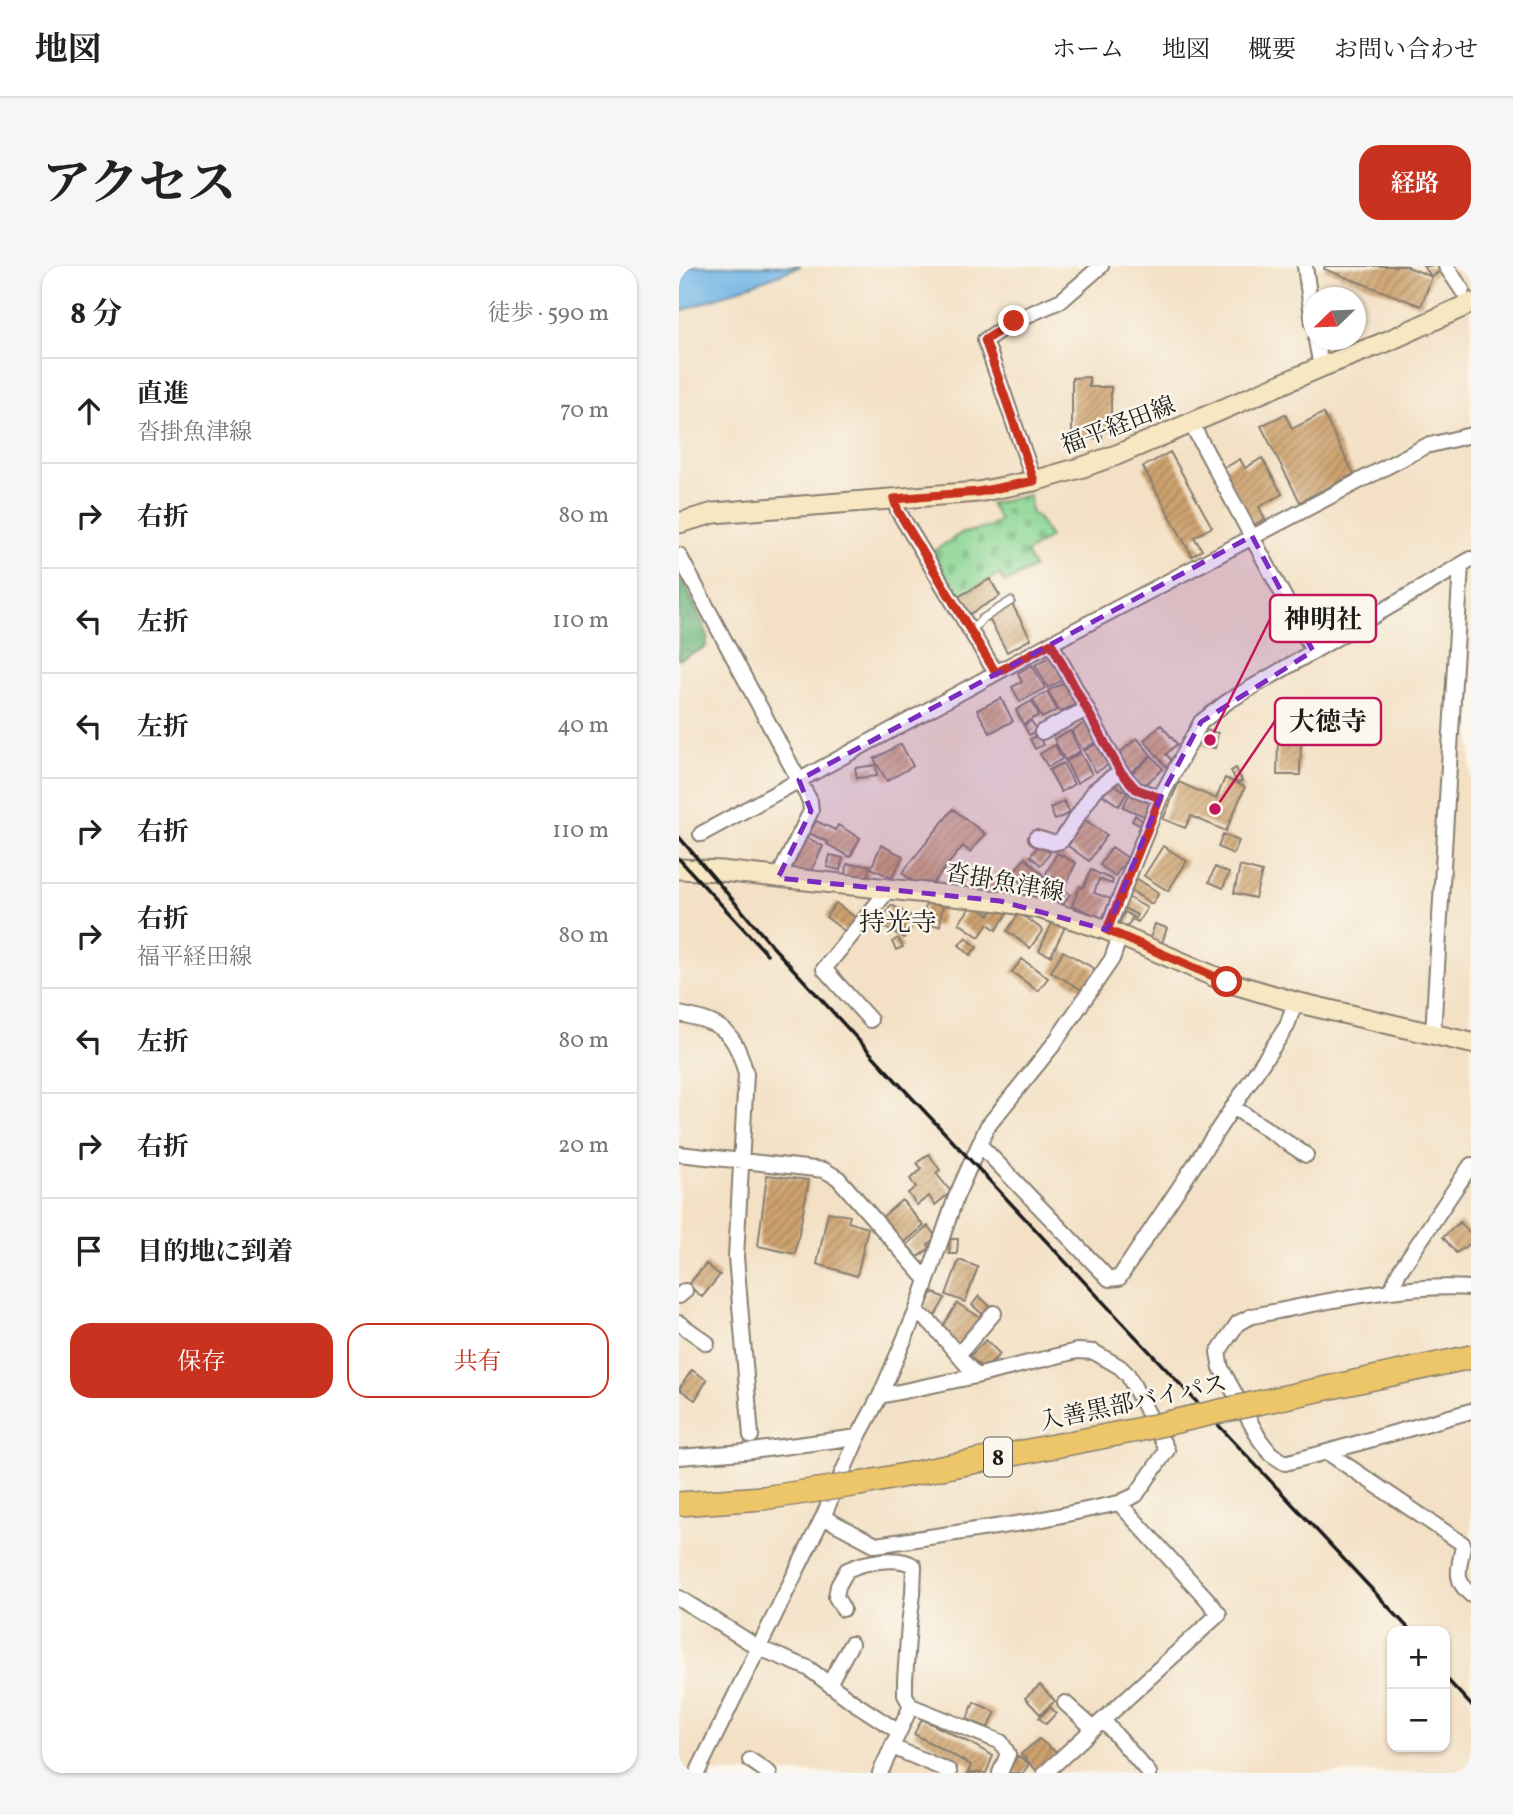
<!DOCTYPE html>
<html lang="ja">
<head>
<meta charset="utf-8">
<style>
	body { margin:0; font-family:Vollkorn,"Noto Serif JP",serif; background:#f6f6f6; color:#222 }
	.controls { position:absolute; right:21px; bottom:21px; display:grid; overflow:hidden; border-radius:14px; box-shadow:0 2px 5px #0004 }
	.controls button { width:63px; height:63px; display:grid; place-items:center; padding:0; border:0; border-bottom:2px solid #e0e0e0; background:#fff; color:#222; font:35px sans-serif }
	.compass { position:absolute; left:624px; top:21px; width:63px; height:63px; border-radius:50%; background:#fff; box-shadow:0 2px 5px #0004; rotate:247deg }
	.stop { position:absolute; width:21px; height:21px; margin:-16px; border:5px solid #c8321e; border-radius:50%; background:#fff }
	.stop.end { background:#c8321e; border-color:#fff; box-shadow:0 2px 7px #0008 }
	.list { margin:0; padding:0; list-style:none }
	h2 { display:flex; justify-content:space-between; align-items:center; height:91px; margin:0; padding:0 28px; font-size:30px }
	h2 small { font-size:23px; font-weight:400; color:#767676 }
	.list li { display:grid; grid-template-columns:46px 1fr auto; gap:21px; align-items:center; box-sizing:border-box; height:105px; padding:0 28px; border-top:2px solid #e0e0e0 }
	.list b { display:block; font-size:26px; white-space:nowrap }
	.list p { margin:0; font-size:23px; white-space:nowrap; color:#767676 }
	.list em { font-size:23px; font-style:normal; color:#767676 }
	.actions { display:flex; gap:14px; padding:21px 28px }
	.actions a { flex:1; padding:16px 0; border:2px solid #c8321e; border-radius:21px; text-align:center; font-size:24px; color:#c8321e }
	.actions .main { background:#c8321e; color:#fff }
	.icon { flex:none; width:38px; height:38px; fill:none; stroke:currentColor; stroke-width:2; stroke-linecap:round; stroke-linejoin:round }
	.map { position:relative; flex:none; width:792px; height:1507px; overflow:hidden; border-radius:21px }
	header { display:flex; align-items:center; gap:42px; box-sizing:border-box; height:98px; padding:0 35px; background:#fff; border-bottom:2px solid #e0e0e0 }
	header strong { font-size:33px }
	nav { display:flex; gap:38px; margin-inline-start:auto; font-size:24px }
	.intro { display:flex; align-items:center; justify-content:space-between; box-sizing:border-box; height:168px; padding:0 42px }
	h1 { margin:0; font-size:49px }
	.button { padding:18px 32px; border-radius:21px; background:#c8321e; color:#fff; font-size:24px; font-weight:700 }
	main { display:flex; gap:42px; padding:0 42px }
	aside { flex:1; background:#fff; border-radius:21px; box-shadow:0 2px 5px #0004 }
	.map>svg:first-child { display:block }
	.forest { fill:url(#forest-crowns); stroke:#466a4d; stroke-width:2 }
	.cemetery { fill:url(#cemetery-stones); stroke:#537958; stroke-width:2 }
	.water { fill:#71b5e7; stroke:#466882; stroke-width:2 }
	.building { fill:url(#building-hatch) }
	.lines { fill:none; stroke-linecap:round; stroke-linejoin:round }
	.service-casing { stroke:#887e70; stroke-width:10 }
	.minor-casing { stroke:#887e70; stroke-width:18 }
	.secondary-casing { stroke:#887e70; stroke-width:23 }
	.trunk-casing { stroke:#887e70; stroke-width:26 }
	.service { stroke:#fff; stroke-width:7 }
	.minor { stroke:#fff; stroke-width:14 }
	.secondary { stroke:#f7e8c3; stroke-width:19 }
	.trunk { stroke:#ecc669; stroke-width:23 }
	.rail { stroke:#1c1c1c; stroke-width:3.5 }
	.trunk-bridge-casing { stroke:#887e70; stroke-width:26; stroke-linecap:butt }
	.trunk-bridge { stroke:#ecc669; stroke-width:23 }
	.route { stroke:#c8321e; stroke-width:9 }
	.marked { fill:#7b2cbf; fill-opacity:0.2; stroke:#7b2cbf; stroke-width:5; stroke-dasharray:14 9; stroke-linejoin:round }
	.labels { text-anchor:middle; stroke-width:5; stroke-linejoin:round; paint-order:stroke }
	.shield { fill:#fbf7ec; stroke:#5f5e5a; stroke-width:2 }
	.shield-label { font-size:23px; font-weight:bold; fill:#1c1c1c }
	.street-label { font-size:24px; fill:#1c1c1c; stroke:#fbf7ec }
	.neighbourhood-label { font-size:26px; fill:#1c1c1c; stroke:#fbf7ec }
	.leader { fill:none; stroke:#c2185b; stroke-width:2.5 }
	.callout-dot { fill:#c2185b; stroke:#fbf7ec; stroke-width:2.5 }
	.callout { fill:#fbf7ec; stroke:#c2185b; stroke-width:2.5 }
	.callout-label { font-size:26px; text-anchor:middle; font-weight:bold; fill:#1c1c1c }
</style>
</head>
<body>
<header>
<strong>地図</strong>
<nav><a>ホーム</a><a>地図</a><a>概要</a><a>お問い合わせ</a></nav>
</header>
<div class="intro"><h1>アクセス</h1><a class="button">経路</a></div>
<main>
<aside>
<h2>8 分<small>徒歩 · 590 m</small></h2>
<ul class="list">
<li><svg class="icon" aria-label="ahead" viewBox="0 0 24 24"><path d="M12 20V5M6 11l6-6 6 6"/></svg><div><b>直進</b><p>沓掛魚津線</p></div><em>70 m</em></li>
<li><svg class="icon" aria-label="right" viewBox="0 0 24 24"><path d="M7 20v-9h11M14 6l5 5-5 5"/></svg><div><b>右折</b></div><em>80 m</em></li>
<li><svg class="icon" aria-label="left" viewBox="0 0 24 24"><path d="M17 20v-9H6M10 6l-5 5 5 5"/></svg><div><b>左折</b></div><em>110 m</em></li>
<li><svg class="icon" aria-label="left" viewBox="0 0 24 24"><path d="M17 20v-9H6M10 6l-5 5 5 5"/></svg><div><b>左折</b></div><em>40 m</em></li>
<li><svg class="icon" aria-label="right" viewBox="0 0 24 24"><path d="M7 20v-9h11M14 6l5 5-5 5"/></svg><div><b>右折</b></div><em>110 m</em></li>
<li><svg class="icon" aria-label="right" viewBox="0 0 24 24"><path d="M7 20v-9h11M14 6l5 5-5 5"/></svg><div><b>右折</b><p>福平経田線</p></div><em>80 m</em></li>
<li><svg class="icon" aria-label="left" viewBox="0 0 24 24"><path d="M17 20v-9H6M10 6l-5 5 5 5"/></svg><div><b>左折</b></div><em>80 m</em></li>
<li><svg class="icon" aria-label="right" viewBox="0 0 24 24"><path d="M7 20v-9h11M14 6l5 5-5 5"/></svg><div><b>右折</b></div><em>20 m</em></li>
<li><svg class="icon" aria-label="arrive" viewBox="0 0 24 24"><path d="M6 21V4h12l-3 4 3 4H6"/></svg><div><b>目的地に到着</b></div></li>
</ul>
<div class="actions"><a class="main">保存</a><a>共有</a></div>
</aside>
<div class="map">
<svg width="792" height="1507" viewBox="0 0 792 1507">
	<defs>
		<pattern id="forest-crowns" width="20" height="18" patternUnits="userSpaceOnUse" patternTransform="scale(1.75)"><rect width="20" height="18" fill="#6fb77e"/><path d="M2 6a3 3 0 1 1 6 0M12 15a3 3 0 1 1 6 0" fill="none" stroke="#5a9466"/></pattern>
		<pattern id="cemetery-stones" width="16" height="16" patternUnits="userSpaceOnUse" patternTransform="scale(1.75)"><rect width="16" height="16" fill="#8ad694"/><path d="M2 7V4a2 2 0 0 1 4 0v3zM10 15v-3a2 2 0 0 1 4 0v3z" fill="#76b77f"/></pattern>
		<pattern id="building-hatch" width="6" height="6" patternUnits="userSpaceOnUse" patternTransform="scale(1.75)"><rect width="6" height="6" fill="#cea26e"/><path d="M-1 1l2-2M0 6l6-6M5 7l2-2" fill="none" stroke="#a6835a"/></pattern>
	</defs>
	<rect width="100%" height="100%" fill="#fbf7ec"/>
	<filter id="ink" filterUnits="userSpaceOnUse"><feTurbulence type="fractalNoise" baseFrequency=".0143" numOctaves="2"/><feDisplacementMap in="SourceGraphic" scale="14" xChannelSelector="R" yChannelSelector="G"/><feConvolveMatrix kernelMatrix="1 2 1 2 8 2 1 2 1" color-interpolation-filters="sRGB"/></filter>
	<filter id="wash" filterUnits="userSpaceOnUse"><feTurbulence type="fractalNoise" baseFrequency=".00686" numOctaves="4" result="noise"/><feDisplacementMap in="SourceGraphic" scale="28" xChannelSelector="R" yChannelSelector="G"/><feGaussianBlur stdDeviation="1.57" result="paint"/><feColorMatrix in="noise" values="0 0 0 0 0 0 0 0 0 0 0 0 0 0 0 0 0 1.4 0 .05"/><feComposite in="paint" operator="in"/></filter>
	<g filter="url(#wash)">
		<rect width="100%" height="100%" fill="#f3e0c5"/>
		<path class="forest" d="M0,309l6,10 23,50 -2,12 -27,13z"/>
		<path class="cemetery" d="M350,229l2,17 7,6 12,19 -24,16 8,14 -29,16 -6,-9 -41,23 -27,-44 29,-19 28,-7 12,-7 -10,-16z"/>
		<path class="water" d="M0,0h122l-122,46z"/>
		<g id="blocks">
			<path class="building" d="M646,0h83v1l24,10 -11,29 -97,-37z
				M744,0h15l3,4 -9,7z
				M410,111v10h22v44h-9v7h-30v-60z
				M644,147l31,61 -54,28 -39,-76 24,-12 7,15z
				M491,186l42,75 -18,10 8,13 -10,6 -49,-89z
				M583,192l20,36 -23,13 6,12 -11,6 -31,-56 17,-10 5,9z
				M311,313l10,17 -32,19 -10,-18z
				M333,338l19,35 -24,13 -19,-35z
				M372,390l13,23 -16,9 -13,-23z
				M353,399l13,23 -25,14 -8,-15 10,-5 -4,-9z
				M386,416l11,22 -16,8 -12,-21z
				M368,426l10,18 -15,8 -9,-18z
				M322,432l12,23 -23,12 -13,-23z
				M353,435l7,14 -16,9 -7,-14z
				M352,455l6,9 -8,5 -5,-10z
				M407,456l11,19 -14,9 -11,-19z
				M482,459l16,19 -11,10 7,8 -6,6 -23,-28z
				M527,464l12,3 -3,15 -12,-2z
				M391,465l10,20 -15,9 -11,-21z
				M359,469l5,10 -8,4 -5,-10z
				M458,472l14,17 -21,18 -15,-16z
				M599,475l23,1 -1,33h-23z
				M222,478l12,22 -26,15 -13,-22z
				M417,478l12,21 -12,7 -12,-21z
				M376,479l7,14 -14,8 -8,-13z
				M401,487l12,21 -15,9 -11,-21z
				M473,490l11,13 -21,18 -11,-13z
				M384,497l11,21 -13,8 -12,-22z
				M197,499l1,11 -20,2 -2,-10z
				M557,502l6,13 -5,2 -6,-12z
				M546,512l20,9 -19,44 -35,-15 -6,12 -22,-9 16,-37 37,17z
				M433,517l15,10 -8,13 -16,-11z
				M451,527l22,10 -6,14 -23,-10z
				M385,535l6,12 -15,7 -5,-12z
				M274,543l32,25 -15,18 -7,-6 -31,38 -17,-1 -13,-10z
				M456,549l8,6 -2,5 -9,-5z
				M406,554l22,15 -18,26 -21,-15z
				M137,555l19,9 3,-5 22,13 -10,19 -23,-13 1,-2 -19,-9z
				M544,568l16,7 -6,13 -15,-7z
				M125,570l19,10 -13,28 -22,-6z
				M202,579l22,11 -11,22 -21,-10z
				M360,579l11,8 -9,12 -11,-9z
				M484,580l24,15 -19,30 -24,-15z
				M433,581l16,11 -13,18 -15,-11z
				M378,587l19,10 -10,21 -20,-11z
				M151,589l13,3 -3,12 -13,-3z
				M346,592l19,18 -13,15 -19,-17z
				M168,598l22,1 -1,14 -22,-1z
				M561,600l22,6 -7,26 -21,-5z
				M536,601l14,6 -6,15 -14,-6z
				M412,604l22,10 -1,4 -13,-5 -5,14 17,6 -9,20 -30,-14 8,-19 3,2z
				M311,612l24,3 -1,15 -25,-3z
				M457,612l23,15 -7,11 -23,-15z
				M375,618l16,10 -7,11 -15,-9z
				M449,631l19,11 -9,14 -4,-2 3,-5 -15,-8z
				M247,635l17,2 -3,23 -17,-2z
				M157,637l20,15 -10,14 -20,-15z
				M294,638l16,11 6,-9 12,8 -11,16 -8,-6 -9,13 -20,-14z
				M212,639l24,13 -11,20 -24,-13z
				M446,646l8,5 -6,10 -8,-4z
				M340,647l24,17 -13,18 -23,-17z
				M375,653l12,6 -15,31 -12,-5z
				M476,658l12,4 -5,15 -12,-4z
				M287,671l11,10 -7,8 -11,-10z
				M219,672l5,9 -7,3 -4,-8z
				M384,685l32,18 -11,22 -33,-19z
				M343,693l26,19 -10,13 -26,-19z
				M250,888l11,16 -4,3 15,19 -16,13 -6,-9 -12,9 -9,-12 8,-6 -6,-8 12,-10 -5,-6z
				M88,909l42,5 -14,74 -37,-8z
				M223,934l22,26 -20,17 -22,-26z
				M149,946l22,4 -2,6 20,6 -11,48 -40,-12z
				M781,956l11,12v9l-15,10 -13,-16z
				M249,960l8,11 -8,7 2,4 -12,9 -11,-12z
				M271,973h8l-1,15h-8z
				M280,994l19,7 -13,35 -19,-7z
				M27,998l14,11 -18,22 -14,-12z
				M254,1026l12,6 -10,18 -12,-6z
				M300,1030l13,12 -7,8 -13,-11z
				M278,1037l23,14 -17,29 -24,-14z
				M307,1074l14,14 -16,16 -14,-14z
				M13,1104l15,10 -12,20 -16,-11z
				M361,1419l15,16 -15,13 -15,-16z
				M295,1436l22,10 -8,16 -21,-9z
				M371,1441l6,6 -10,11 -7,-6z
				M243,1453l48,24 23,13 -7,17h-18l3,-8 -57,-31z
				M360,1473l18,14 -20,18 -16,-17z
				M339,1490l11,8 -6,9h-18z"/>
		</g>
	</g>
	<g filter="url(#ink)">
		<use href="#blocks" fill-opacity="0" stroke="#887e70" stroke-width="2"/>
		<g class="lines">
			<g class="service-casing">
				<path id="service" d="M293,365l10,-12 29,-18"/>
			</g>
			<g class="minor-casing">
				<path id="minor" d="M626,0l8,57
					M767,0l16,24
					M637,74l5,27
					M512,157l122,228
					M355,215l-49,-141 29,-19 48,-21 39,-34
					M215,233l4,12 98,162 55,-30
					M0,289l131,246 1,10 -33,67
					M363,466l45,-23
					M481,532l-24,-9 -16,-18 -69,-128 375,-197 45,-11
					M22,568l295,-161
					M357,572l17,5 8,-2 34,-51 25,-19
					M428,664l53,-132 41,-76 26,-20 244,-143
					M0,748c43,8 56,17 67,60l-10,183 15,179
					M191,754l-46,-51 65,-80
					M754,768l28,-469
					M554,841l73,48
					M301,879l129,134 10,-1 168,-252 8,-24
					M0,888l145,16 14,8 89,102
					M792,1022c-72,-5 -149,15 -219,28l-14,7 -20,29 3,16 39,72 11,14 14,9 42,-11 136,92c-2,21 -12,34 8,51
					M712,1025l8,-19 72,-107
					M0,1030l6,-5
					M237,1046l15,11 45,53 101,-25 17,1 26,15 8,8 39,75 -31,45 -17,8 87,95 13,16 -174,159
					M0,1057l28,20
					M279,1089l36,-42
					M201,1130l96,-20
					M648,1186l144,-41
					M0,1191l65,-5 114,-15
					M144,1251l53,28 153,-23 90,-19
					M0,1332l80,50 49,20 45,34 46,30
					M164,1343l-7,-12 2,-11 9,-16c17,-8 51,-15 67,-4l-1,28 -4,30 -4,56v15l6,11
					M150,1418l22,-40
					M386,1437l29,26
					M424,1454l46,53
					M213,1481l57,24v2
					M71,1494l19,13
					M18,1507l126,-256 35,-80 22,-41 36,-84 40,-115 31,-70 66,-82 59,-86 8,-23
					M201,1507l31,-67 90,36 7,12 -8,19"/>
			</g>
			<g class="secondary-casing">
				<path id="secondary" d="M0,257l35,-10 264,-21 56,-11 49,-14 36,-13 202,-87 67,-26 83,-38
					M0,603l42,2 279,30 42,8 65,21 120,52 68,20 176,41"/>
			</g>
			<g class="trunk-casing">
				<path id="trunk" d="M578,1137l214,-46
					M180,1218l278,-54"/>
			</g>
			<use href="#service" class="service"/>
			<use href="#minor" class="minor"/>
			<use href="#secondary" class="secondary"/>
			<use href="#trunk" class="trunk"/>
			<path class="rail" d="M0,571l94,110 113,123 525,561
				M0,593l88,95
				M766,1411l26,28"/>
			<g class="trunk-bridge-casing">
				<path id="trunk-bridge" d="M458,1164l120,-27
					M0,1238l84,-6 96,-14"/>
			</g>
			<use href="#trunk-bridge" class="trunk-bridge"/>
		</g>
	</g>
	<g class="lines" filter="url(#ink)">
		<path class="route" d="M335,55l-29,19 49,141 -56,11 -84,7 4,12 98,162 55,-30 69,128 16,18 24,9 -53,132 120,52"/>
	</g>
	<path class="marked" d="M573,270l61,115 -112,71 -41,76 -53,132 -107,-29 -222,-23 33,-67 -12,-31z"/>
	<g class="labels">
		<rect class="shield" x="305" y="1171.5" width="28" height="39" rx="5"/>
		<g class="shield-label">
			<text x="319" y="1199">8</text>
		</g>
		<g class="street-label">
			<text transform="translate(439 159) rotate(-21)" y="8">福平経田線</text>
			<text transform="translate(326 616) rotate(10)" y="8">沓掛魚津線</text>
			<text transform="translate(454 1136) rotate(-12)" y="8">入善黒部バイパス</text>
		</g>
		<g class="neighbourhood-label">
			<text x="219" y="665">持光寺</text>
		</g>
	</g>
	<path class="leader" d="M531 474L591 353M536 543L596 455"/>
	<g class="callout-dot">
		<circle cx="531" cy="474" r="7"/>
		<circle cx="536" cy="543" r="7"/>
	</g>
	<g class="callout">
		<rect x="591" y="329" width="106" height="47" rx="7"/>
		<rect x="596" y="432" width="106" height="47" rx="7"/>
	</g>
	<g class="callout-label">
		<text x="644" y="362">神明社</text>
		<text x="649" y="464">大徳寺</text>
	</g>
</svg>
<div class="controls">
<button>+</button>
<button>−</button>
</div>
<svg class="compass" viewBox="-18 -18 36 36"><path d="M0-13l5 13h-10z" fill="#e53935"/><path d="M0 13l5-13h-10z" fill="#767676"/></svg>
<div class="stop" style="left:548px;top:716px"></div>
<div class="stop end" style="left:335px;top:55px"></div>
</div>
</main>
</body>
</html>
